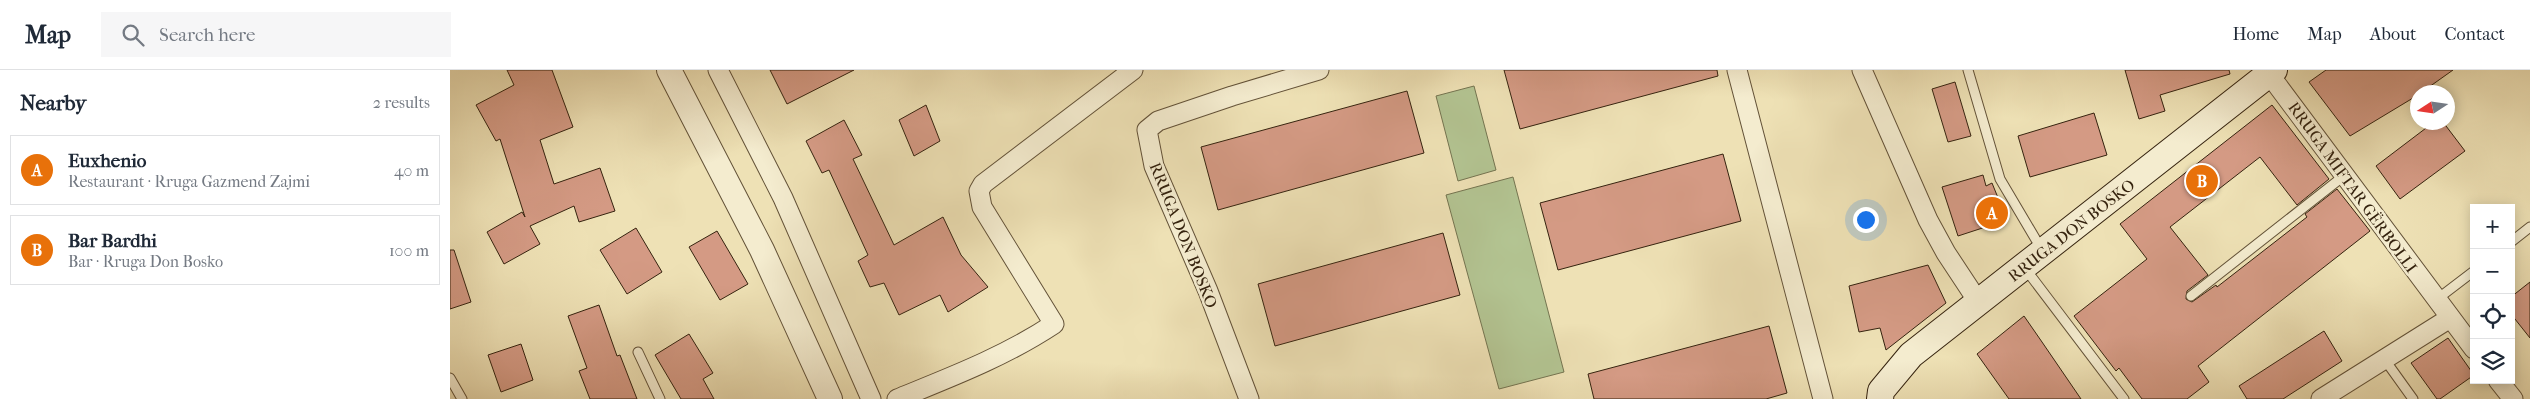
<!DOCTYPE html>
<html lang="en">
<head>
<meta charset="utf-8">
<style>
	body { margin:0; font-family:"IM FELL French Canon",serif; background:#f6f6f7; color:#1f2937 }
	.controls { position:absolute; right:15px; bottom:15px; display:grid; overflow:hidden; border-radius:0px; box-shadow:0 2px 12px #0003 }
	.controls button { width:45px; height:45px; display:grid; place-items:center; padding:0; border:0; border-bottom:1px solid #e0e1e3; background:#fff; color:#1f2937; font:25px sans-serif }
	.compass { position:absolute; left:1960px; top:15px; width:45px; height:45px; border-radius:50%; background:#fff; box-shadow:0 2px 12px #0003; rotate:258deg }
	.you { position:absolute; left:1415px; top:149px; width:18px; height:18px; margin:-12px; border:4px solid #fff; border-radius:50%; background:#1a73e8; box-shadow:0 0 0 8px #1a73e833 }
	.badge { display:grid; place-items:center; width:32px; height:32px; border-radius:50%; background:#8f2418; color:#fff; font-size:16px; font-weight:700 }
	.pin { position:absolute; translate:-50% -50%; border:2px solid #fff; box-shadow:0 1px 5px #0006 }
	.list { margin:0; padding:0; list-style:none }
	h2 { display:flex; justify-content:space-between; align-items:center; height:65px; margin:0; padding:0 20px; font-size:21px }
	h2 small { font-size:16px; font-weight:400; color:#747a83 }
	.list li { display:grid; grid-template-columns:32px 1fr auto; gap:15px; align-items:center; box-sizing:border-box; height:70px; margin:0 10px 10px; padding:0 10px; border:1px solid #e0e1e3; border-radius:0px }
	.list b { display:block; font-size:19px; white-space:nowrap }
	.list p { margin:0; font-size:16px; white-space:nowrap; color:#747a83 }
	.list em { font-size:16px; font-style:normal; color:#747a83 }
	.icon { flex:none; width:28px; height:28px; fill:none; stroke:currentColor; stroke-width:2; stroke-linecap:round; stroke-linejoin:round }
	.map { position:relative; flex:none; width:2080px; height:329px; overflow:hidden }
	header { display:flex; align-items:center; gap:30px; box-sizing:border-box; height:70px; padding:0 25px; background:#fff; border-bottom:1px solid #e0e1e3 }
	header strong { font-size:24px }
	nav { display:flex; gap:28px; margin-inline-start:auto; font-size:18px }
	.search { width:350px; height:45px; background:#f6f6f7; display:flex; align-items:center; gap:12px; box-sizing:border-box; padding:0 18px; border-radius:0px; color:#747a83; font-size:19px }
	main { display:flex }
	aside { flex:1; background:#fff }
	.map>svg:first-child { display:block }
	.green { fill:#b3c492; stroke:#747450 }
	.building { fill:#d49a84; stroke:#35230f }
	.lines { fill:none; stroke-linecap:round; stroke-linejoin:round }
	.service-casing { stroke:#635238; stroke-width:11 }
	.minor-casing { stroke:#635238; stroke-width:21 }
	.tertiary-casing { stroke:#635238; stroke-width:26 }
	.secondary-casing { stroke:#35230f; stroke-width:28 }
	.service { stroke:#f4eccf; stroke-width:9 }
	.minor { stroke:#f4eccf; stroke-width:19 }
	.tertiary { stroke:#f4eccf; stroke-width:24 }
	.secondary { stroke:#f4eccf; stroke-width:26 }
	.labels { text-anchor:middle; stroke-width:5; stroke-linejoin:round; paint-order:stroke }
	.street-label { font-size:16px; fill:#35230f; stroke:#f4eccf }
</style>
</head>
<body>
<header>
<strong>Map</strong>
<div class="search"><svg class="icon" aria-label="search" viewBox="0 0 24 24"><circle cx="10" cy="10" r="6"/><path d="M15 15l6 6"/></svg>Search here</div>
<nav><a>Home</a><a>Map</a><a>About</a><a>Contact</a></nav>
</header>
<main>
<aside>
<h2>Nearby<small>2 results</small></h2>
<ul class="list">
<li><span class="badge" style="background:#e8710a">A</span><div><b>Euxhenio</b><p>Restaurant · Rruga Gazmend Zajmi</p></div><em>40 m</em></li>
<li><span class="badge" style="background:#e8710a">B</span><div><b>Bar Bardhi</b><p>Bar · Rruga Don Bosko</p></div><em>100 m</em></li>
</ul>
</aside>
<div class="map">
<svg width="2080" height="329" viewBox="0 0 2080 329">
	<rect width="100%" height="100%" fill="#eee1b5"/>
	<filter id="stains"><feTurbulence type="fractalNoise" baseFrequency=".004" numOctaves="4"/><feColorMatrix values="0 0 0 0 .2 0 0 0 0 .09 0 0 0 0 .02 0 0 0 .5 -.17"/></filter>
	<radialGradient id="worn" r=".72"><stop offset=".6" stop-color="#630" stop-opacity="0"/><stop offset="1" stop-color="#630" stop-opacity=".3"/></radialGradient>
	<path class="green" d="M1024,16l22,84 -38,11 -22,-85z
		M1063,107l51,195 -65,17 -53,-194z"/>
	<path class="building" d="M57,0h45l21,57 -33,13 14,44 46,-16 15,43 -36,11 -5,-16 -44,20 10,18 -36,20 -17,-32 35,-20 3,5 -25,-78 -4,2 -20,-36 38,-20z
		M320,0h84l-67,34z
		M1054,0h213l1,6 -198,53z
		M1675,0h104l1,4 -70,21 5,16 -26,8z
		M1876,0h127l-31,22h-4v3l-68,41 -41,-54z
		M1505,12l16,54 -23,6 -16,-53z
		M957,21l17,62 -206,57 -17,-63z
		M476,35l14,36 -26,15 -15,-36z
		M1822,35l57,74 -32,26 -37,-48 -90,70 38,48 -21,16 -1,8 6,3 24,-17 1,2 90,-70 -2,-3 32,-25 33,42 -172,135 11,16 -22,17h-45l-23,-31 -3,3 -42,-55 73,-57 -27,-35z
		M1644,43l13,42 -77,22 -12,-41z
		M394,50l18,35 -9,4 41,86 49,-28 18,38 27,32 -40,25 -8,-17 -41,20 -15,-32 -14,4 -12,-26 10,-6 -39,-85 -7,3 -16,-32z
		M1984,52h9l22,29 -65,48 -24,-33z
		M1273,84l18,67 -183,49 -18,-67z
		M1533,105l3,11 6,-3 15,37 -49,16 -16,-49z
		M186,158l26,44 -35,22 -27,-44z
		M267,161l31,53 -28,16 -31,-53z
		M993,163l17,62 -185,51 -17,-62z
		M0,180h4l17,52 -21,7z
		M1478,195l18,38 -60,47 -6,-22 -21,4 -10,-46z
		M2080,212v56l-19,-24v-17z
		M149,235l18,51 3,-1 17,44h-47l-11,-28 8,-3 -19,-52z
		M1574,246l18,26 39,57h-72l-32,-45z
		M1319,256l18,67 -21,6h-172l-6,-25z
		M1874,261l18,30 -59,38h-36l-8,-13z
		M239,264l24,39 -10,6 11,20h-33l-26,-44z
		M1998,268l26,37 -34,24h-3l-26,-36z
		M71,274l12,36 -32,12 -13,-37z"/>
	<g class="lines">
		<g class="service-casing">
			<path id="service" d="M1518,0l32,109 42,71
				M2061,172l19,-15
				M1574,197l100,132
				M1741,226l154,-121
				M1986,230l38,-29
				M188,282l22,47
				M1935,290l28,39
				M0,308l12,21"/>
		</g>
		<g class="minor-casing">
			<path id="minor" d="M268,0l65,128 88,201
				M1287,0l86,329
				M1412,0l66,150 18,33 33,50
				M1819,4l205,275
				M2048,310l15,19
				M447,329c54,-22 107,-42 157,-75l-72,-117 -3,-16 4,-7 150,-114
				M799,329l-41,-108 -54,-125 -7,-36 11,-9 74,-25 87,-26
				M1871,329l129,-81"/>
		</g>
		<g class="tertiary-casing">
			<path id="tertiary" d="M219,0l93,180 68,149"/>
		</g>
		<g class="secondary-casing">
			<path id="secondary" d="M1430,329l1,-8 30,-36 363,-285"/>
		</g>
		<use href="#service" class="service"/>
		<use href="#minor" class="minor"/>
		<use href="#tertiary" class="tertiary"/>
		<use href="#secondary" class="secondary"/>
	</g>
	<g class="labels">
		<g class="street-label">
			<text transform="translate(1903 117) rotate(54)" y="6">RRUGA MIFTAR GËRBOLLI</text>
			<text transform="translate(1621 160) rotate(-38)" y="6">RRUGA DON BOSKO</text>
			<text transform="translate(734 165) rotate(68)" y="6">RRUGA DON BOSKO</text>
		</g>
	</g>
	<rect width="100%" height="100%" filter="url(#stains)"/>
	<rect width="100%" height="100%" fill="url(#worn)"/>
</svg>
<div class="controls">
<button>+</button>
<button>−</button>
<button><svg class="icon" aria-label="locate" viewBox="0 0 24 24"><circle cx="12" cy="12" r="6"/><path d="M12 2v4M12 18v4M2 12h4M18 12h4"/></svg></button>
<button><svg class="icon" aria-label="layers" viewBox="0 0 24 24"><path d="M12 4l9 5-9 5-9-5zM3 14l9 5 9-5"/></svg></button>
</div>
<svg class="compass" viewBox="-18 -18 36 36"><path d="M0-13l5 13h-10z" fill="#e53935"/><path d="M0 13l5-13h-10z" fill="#747a83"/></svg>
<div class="you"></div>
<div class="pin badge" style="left:1542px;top:143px;background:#e8710a">A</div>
<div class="pin badge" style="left:1752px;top:111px;background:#e8710a">B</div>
</div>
</main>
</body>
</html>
